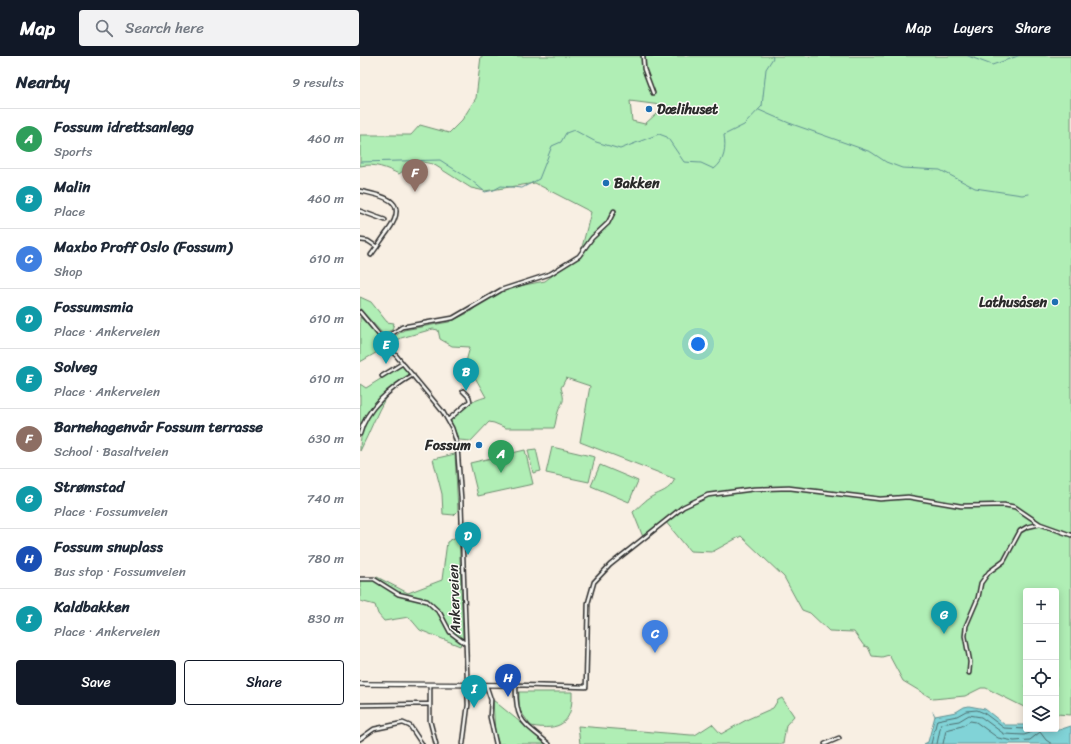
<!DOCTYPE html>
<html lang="en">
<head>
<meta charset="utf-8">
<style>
	body { margin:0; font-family:Sriracha,sans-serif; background:#f2f2f3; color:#1f2937 }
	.controls { position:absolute; right:12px; bottom:12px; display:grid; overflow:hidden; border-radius:4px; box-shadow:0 2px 10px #0003 }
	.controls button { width:36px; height:36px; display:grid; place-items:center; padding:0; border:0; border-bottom:1px solid #e0e1e3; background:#fff; color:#1f2937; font:20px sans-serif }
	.you { position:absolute; left:338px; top:288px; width:14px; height:14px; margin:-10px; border:3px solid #fff; border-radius:50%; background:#1a73e8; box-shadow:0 0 0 6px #1a73e833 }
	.badge { display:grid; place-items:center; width:26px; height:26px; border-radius:50%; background:#111827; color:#fff; font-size:13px; font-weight:700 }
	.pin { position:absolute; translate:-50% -33px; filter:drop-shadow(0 1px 2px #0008) }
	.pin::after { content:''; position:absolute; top:21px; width:14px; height:12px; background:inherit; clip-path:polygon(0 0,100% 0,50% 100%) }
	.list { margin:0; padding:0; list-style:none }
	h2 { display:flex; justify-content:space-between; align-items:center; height:52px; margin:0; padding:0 16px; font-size:17px }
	h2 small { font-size:13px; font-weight:400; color:#747a83 }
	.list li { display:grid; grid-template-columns:26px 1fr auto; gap:12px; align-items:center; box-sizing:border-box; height:60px; padding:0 16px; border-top:1px solid #e0e1e3 }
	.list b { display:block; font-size:15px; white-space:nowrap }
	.list p { margin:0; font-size:13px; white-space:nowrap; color:#747a83 }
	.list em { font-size:13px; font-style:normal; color:#747a83 }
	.actions { display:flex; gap:8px; padding:12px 16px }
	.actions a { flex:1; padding:9px 0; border:1px solid #111827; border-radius:4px; text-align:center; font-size:14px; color:#111827 }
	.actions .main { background:#111827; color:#fff }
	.icon { flex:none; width:22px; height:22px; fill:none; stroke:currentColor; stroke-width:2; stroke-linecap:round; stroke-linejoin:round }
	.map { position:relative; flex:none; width:711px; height:688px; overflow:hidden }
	header { display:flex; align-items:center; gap:24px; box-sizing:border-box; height:56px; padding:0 20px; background:#111827; color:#fff }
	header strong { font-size:19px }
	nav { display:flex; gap:22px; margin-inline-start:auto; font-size:14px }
	.search { width:280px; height:36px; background:#f2f2f3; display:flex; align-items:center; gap:10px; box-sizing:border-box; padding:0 14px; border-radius:4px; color:#747a83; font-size:15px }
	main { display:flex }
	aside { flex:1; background:#fff }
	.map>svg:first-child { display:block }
	.green { fill:#b0eeb5; stroke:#6e8c70; fill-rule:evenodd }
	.water { fill:#81d3d7; stroke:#5f9092 }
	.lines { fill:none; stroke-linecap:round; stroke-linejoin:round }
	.shore { stroke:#4d6e70; stroke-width:1 }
	.stream { stroke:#5f9092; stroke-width:1 }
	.minor-casing { stroke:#2b2b2b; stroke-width:5.5 }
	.tertiary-casing { stroke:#2b2b2b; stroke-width:6 }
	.minor { stroke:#fdfcf7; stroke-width:2.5 }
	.tertiary { stroke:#fdfcf7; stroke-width:3.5 }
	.poi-dot { fill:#1f6fb2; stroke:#fdfcf7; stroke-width:1.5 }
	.labels { text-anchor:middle; stroke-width:3; stroke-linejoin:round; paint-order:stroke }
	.poi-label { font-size:14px; font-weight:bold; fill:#2b2b2b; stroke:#fdfcf7; text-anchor:start }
	.street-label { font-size:14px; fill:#2b2b2b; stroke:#fdfcf7 }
</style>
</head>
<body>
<header>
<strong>Map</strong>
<div class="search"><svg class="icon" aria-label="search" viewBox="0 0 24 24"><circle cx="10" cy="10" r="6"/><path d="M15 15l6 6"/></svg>Search here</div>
<nav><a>Map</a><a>Layers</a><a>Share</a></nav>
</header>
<main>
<aside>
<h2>Nearby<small>9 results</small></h2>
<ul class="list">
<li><span class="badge" style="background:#2e9e5b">A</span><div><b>Fossum idrettsanlegg</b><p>Sports</p></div><em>460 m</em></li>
<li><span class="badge" style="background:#0f9aa8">B</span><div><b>Malin</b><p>Place</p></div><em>460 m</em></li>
<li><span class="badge" style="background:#3f7fe0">C</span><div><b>Maxbo Proff Oslo (Fossum)</b><p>Shop</p></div><em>610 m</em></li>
<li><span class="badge" style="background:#0f9aa8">D</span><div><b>Fossumsmia</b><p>Place · Ankerveien</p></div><em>610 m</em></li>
<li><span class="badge" style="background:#0f9aa8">E</span><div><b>Solveg</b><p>Place · Ankerveien</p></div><em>610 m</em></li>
<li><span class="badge" style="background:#8d6e63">F</span><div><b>Barnehagenvår Fossum terrasse</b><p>School · Basaltveien</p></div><em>630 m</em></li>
<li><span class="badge" style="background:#0f9aa8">G</span><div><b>Strømstad</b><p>Place · Fossumveien</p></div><em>740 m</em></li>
<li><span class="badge" style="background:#1a4fb4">H</span><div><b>Fossum snuplass</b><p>Bus stop · Fossumveien</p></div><em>780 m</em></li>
<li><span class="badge" style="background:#0f9aa8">I</span><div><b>Kaldbakken</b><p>Place · Ankerveien</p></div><em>830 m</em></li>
</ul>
<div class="actions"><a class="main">Save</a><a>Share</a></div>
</aside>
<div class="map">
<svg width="711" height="688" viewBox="0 0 711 688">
	<rect width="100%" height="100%" fill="#f8efe3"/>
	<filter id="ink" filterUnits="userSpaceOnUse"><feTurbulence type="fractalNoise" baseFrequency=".025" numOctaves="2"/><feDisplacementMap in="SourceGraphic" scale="8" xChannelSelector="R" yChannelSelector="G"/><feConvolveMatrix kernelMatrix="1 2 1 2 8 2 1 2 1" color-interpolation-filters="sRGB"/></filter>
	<g filter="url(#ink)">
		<path class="green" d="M121,0h590v659l-15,-1v-123h-30v117l-40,-20h-5l-16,8 -32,3 -30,-18 -14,-26 -7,2 -10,-1 -4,-9 -4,-1 -10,-14 -25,-1 -19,-18 -8,-3 -18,-33 -43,-41 -29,16 -22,-1 -25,-30 -22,16 -10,-25c6,-5 11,-11 18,-15 11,-6 18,-6 24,-18l-95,-37 10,-56 -24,-8 -5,10c5,16 1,12 -3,24 -2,5 -2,11 -4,16h-48l-12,-5 -5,-1 -18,19 -12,-1 -9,-21c11,-11 21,-18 36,-22l-10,-18 -12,-10 6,-22 -18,-1 -12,-7 -2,-9 -5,-1 -32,9 -8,5 -4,-3 15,-10 45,-8 21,-10 17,-14 17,-9 41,-8 35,-26 11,-43 -56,-29 -50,8 -14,-3 -38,-24 -16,-3 -18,13c-13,-6 -24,-11 -39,-8v-31h51l9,-10 29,8 13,-13 14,-22zM270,45l38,5 -1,6 -11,2 -11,10 -13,-3z
			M0,241l11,5 16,20 7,1 -2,7 -9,4 -23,-25z
			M0,261l28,29 -28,16z
			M43,309l7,9c-19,12 -40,30 -50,51v-41l6,4z
			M26,341c-10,17 -16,35 -26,54 0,-27 9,-36 26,-54z
			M192,391l43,10 -6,25 -43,-9z
			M176,393l5,22 -8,2 -5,-23z
			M165,394l8,34 -55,12 -8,-33z
			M95,398l3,57 -4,4 -11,-1 -1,-20 -9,-35z
			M240,409l38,16 -9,21 -38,-16z
			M99,477l4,104 -3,9 -40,-16 -11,-13 -25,4 -6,-7 -3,-9 -15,-4v-21l17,-3 31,16 34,-13 5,-38 9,-5z
			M159,636h53c1,32 -12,39 -41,34l-12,-17z
			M422,642l12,18 -8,9 -3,19h-203l-2,-18 113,9h4l17,-11 9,10 27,-15 25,-11 5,-8z
			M133,644l54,44h-48l-4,-10z"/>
		<path class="water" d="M609,650l16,3 20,16h21v4l33,1 12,-4v18h-147l4,-2 7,-26 21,-4 8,-5z"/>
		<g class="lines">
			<path class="shore" d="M571,688l6,-24 20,-4 9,-5 11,-1 7,3 20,15 23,1
				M577,688l4,-20 18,-3 10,-6 12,2 23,17 20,1 6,-2 4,-4
				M583,688l3,-14 16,-4 8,-5 6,1 22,16 16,3 16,-1 10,-8 6,8 6,4"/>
			<path class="stream" d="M608,0l24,9 26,-9
				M399,54l30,13 82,29 15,10 16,6 38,2 35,18 47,7 7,-1
				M0,106l80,-2 31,20 14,12 9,-2 7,-4 21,2 17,-9 13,-33 9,-4 5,-9 8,-3 22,12 24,7 39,-15 8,3 17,25 17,1 13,6c11,-8 12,-21 10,-34l20,-10 18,-19 4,-37 7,-11 -1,-2
				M573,656l2,4"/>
			<g class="minor-casing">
				<path id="minor" d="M283,0l1,13 9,24
					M0,135c27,6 49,10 28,40 -6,8 -11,16 -17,24
					M0,155l25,9
					M0,184l8,1 9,6
					M0,256l83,100 9,16 5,16 4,54 7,207 -5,39
					M24,283l18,-12 51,-9 48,-28 49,-16 29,-18 13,-18 16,-15 6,-12
					M22,320l21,-13
					M88,364l22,-19 -1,-4 -6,-6
					M0,378c6,-26 32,-47 53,-59
					M0,523h14l24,15 29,7 13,12 10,19 16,12
					M609,617l1,-11 -5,-26 1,-10 12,-28 3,-15 8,-11 15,-11 16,-30 7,-4 13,-3
					M70,629v36l6,23
					M126,629l5,15 -1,17 6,27
					M0,649l70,-1
					M0,683l14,-10 29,-6 7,3 12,18
					M189,688c-26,-22 -34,-22 -33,-59l70,2 2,-84 6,-21 16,-17 73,-58 25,-12 46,-6 35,-1 91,11 28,-2 53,9 43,-1 11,2 25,17 31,11
					M465,688l14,-6"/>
			</g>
			<g class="tertiary-casing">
				<path id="tertiary" d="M0,628l156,1"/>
			</g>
			<use href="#minor" class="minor"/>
			<use href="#tertiary" class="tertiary"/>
		</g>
	</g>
	<g class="poi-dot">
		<circle cx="289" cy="53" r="4"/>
		<circle cx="246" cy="127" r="4"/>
		<circle cx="695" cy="246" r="4"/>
		<circle cx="119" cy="389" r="4"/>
	</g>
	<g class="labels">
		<g class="poi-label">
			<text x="297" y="58">Dælihuset</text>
			<text x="254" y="132">Bakken</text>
			<text x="687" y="251" text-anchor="end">Lathusåsen</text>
			<text x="111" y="394" text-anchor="end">Fossum</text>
		</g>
		<g class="street-label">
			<text transform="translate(94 543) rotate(-92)" y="5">Ankerveien</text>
		</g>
	</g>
</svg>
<div class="controls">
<button>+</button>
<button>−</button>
<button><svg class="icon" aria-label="locate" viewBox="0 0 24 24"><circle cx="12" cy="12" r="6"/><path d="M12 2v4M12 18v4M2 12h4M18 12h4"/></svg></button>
<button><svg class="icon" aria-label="layers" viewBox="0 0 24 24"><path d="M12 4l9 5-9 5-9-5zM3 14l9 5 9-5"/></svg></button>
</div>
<div class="you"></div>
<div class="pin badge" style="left:141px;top:417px;background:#2e9e5b">A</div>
<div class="pin badge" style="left:106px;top:335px;background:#0f9aa8">B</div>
<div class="pin badge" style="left:295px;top:597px;background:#3f7fe0">C</div>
<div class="pin badge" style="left:108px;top:499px;background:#0f9aa8">D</div>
<div class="pin badge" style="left:26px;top:308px;background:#0f9aa8">E</div>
<div class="pin badge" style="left:55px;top:136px;background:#8d6e63">F</div>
<div class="pin badge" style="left:584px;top:578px;background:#0f9aa8">G</div>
<div class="pin badge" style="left:148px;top:641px;background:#1a4fb4">H</div>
<div class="pin badge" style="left:114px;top:652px;background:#0f9aa8">I</div>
</div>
</main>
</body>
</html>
